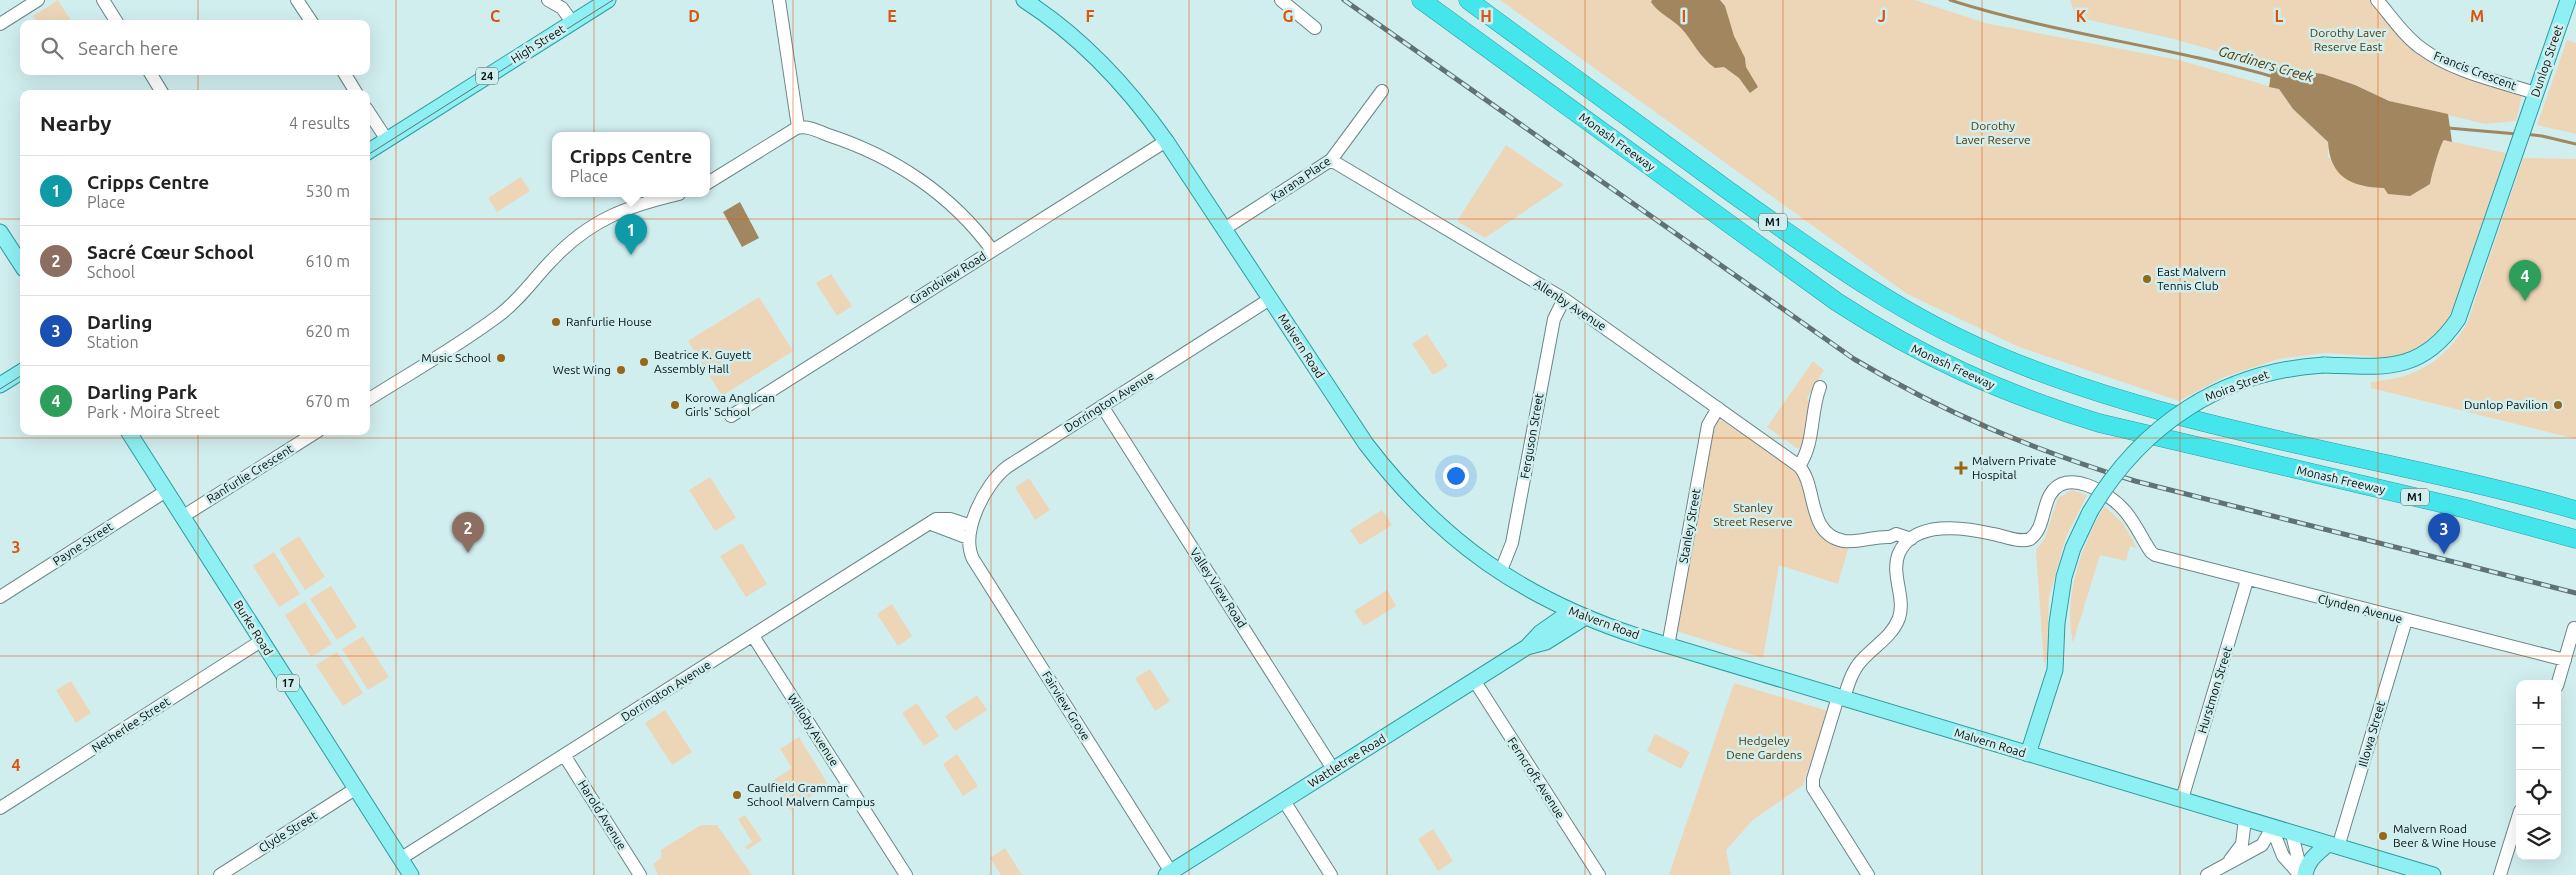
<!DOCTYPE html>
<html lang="en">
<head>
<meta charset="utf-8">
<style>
	body { margin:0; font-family:Ubuntu,sans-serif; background:#f6f6f6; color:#222 }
	.controls { position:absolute; right:15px; bottom:15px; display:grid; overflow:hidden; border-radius:10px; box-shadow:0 5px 20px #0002 }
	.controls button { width:45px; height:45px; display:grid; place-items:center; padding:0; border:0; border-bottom:1px solid #e0e0e0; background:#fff; color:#222; font:25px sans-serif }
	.you { position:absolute; left:1455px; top:475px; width:18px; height:18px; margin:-12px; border:4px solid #fff; border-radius:50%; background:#1a73e8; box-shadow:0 0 0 8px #1a73e833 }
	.badge { display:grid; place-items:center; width:32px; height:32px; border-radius:50%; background:#2563eb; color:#fff; font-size:16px; font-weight:700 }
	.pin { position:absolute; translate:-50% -41px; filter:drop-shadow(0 1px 2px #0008) }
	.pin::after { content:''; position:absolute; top:26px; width:18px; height:15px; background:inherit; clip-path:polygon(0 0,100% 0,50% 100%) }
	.popup { position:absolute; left:552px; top:132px; width:158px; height:65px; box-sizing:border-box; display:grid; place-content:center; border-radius:10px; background:#fff; filter:drop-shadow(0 1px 4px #0005); font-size:16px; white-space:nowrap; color:#767676 }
	.popup b { font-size:19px; color:#222 }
	.popup::after { content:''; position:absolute; left:50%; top:100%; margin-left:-10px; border:10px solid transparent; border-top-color:#fff }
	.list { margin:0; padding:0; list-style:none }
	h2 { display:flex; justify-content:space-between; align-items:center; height:65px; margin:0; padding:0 20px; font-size:21px }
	h2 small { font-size:16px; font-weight:400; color:#767676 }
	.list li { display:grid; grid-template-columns:32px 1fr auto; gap:15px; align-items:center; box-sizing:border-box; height:70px; padding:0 20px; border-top:1px solid #e0e0e0 }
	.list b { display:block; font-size:19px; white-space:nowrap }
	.list p { margin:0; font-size:16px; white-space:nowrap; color:#767676 }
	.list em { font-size:16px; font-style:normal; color:#767676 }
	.icon { flex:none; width:28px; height:28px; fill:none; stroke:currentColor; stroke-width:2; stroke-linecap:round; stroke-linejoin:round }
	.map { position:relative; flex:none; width:2576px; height:875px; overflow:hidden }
	.search { position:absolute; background:#fff; box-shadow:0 5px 20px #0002; left:20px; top:20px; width:350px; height:55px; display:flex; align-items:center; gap:12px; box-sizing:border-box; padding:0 18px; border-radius:10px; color:#767676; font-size:19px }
	.panel { position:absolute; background:#fff; box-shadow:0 5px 20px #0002; left:20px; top:90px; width:350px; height:345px; border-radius:10px }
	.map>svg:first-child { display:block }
	.green { fill:#edd6b8 }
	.water { fill:#a2865f }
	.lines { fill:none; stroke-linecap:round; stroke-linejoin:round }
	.stream { stroke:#a2865f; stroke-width:3 }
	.minor-casing { stroke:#6b8586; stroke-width:14 }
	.major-casing { stroke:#2e9b9f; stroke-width:17 }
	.highway-casing { stroke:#2e9b9f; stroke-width:19 }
	.minor { stroke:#fff; stroke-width:12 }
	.major { stroke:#8ff0f4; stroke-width:15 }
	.highway { stroke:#44e6ec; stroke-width:18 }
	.tram { stroke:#607273; stroke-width:1 }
	.rail-casing { stroke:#607273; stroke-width:5 }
	.rail { stroke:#d1eeef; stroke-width:3; stroke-dasharray:9; stroke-linecap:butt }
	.major-bridge-casing { stroke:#2e9b9f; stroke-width:17; stroke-linecap:butt }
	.major-bridge { stroke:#8ff0f4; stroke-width:15 }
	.grid { fill:none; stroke:#dd550c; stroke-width:1; stroke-opacity:0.55 }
	.poi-dot { fill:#966717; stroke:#d1eeef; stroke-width:2 }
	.labels { text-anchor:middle; stroke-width:5; stroke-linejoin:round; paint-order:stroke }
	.shield { fill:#d1eeef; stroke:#435354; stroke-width:1 }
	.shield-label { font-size:11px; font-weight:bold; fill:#061011 }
	.park-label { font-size:12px; fill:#563804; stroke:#d1eeef }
	.street-label { font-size:12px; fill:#061011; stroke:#d1eeef }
	.poi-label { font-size:12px; fill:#061011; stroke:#d1eeef; text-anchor:start }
	.water-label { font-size:14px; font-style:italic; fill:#553803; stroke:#d1eeef }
	.grid-label { font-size:16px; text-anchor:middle; font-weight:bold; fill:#dd550c; stroke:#d1eeef; stroke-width:5; stroke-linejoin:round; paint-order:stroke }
</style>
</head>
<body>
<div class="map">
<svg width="2576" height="875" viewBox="0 0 2576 875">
	<rect width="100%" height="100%" fill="#d1eeef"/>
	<path class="green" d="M58,0l15,24h-35l-5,-8z
		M1500,0h415l70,23 194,37 100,29 14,20 35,33v15l48,31h8l48,-18c7,-10 4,-22 12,-30l62,13 -50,149 -12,24 -14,15 -19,12 -19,5 -67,-5 -46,6 -55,18 -45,24 -160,-54 -112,-53z
		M2070,0h300c20,24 38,49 66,64l86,31 -6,26 -31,3 -96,-23 -34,-16 -32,-11 -51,-7 -98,-28 -98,-22z
		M2567,40l9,3v91l-39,-9z
		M1506,145l58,40 -79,53 -28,-17z
		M2523,158l53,1v280l-205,-51v-6c45,-4 75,-21 97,-61z
		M521,177l9,14 -33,21 -9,-14z
		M831,274l21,32 -15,10 -21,-33z
		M759,297l34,54 -71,45 -34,-55z
		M1427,334l21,32 -15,9 -21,-31z
		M1813,361l11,9 -17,28 3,5 -9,44 -3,2 -31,-22z
		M1721,420l66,43 12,11 14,48 36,24 -11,38 -59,-19 -16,93 -87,-27 36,-201 4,-8z
		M710,477l26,41 -21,13 -26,-41z
		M1029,478l21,32 -15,10 -20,-33z
		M2072,490l15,5 -21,42 -17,60 -2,60 -3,8 -8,-115 9,-12 13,-40z
		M2104,506l19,17 14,25 -7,-2 -4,15 -26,-6 -27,88c-10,-48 8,-95 31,-137z
		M1382,510l10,15 -32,20 -10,-15z
		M299,536l26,41 -20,13 -26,-41z
		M742,543l25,41 -21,13 -26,-41z
		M274,552l26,42 -21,13 -26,-41z
		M331,586l26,41 -20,13 -27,-41z
		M1387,590l9,16 -32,20 -10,-15z
		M305,602l27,42 -21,13 -26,-42z
		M892,604l20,32 -14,10 -21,-32z
		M363,636l26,41 -21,13 -26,-41z
		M337,652l26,41 -20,13 -27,-41z
		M1150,669l20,32 -15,10 -20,-33z
		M71,681l20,32 -15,10 -20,-33z
		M1734,683l94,28 -25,74 -50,35 -27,30 5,25h-62z
		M977,695l10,15 -32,21 -10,-15z
		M917,703l22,33 -15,10 -22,-33z
		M665,710l27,42 -20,13 -27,-42z
		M1655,734l35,18 -9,17 -34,-18z
		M799,737l29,47 -38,27 -18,-30 20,-13 -12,-19z
		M957,754l21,32 -15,10 -20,-32z
		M745,815l17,25 -15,10 -2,-3 7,-5 -14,-23z
		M701,825h16l35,50h-94l-5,-11 8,-6v-8z
		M1433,829l20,32 -15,10 -20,-32z
		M1005,848l17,27h-21l-11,-17z"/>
	<path class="water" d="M1652,0h68l5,6 9,30 11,22 1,9 12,20 -8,6 -11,-15 -15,-11 -9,1c-15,-10 -22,-27 -34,-40 -10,-10 -22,-14 -30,-26z
		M2272,67l51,7 32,11 34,16 59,13 4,28 -8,-2c-4,4 -13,37 -14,44l-20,12 -22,-2 -4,-6c-33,-1 -54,-11 -56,-46l-35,-33 -14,-20 -10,-2z
		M740,202l19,36 -17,9 -19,-35z"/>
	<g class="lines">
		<path class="stream" d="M1950,0c106,34 217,46 324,77
			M2448,128l69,6
			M2525,134l17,2 34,8"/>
		<g class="minor-casing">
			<path id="minor" d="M103,0l15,24
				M297,0l16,24
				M548,0l14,8 10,14
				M779,0l19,127
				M1281,0l34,28
				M2377,0c14,16 27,36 44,48 32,24 77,33 114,45
				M0,24l38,-24
				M149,71l14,23
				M343,71l14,23
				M366,108l21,32
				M1331,160l233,139 235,167c19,21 7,68 45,75 14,2 31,-5 46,-4l6,-3 15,5
				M706,184l89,-55c10,-5 23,2 33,6 65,21 123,59 164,115
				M1224,229l107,-69 51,-69
				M366,401c44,-28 91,-54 132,-85 22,-16 36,-38 55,-57 38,-40 75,-53 126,-65
				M1102,406l231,363
				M731,416l435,-275
				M1799,466c16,-22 11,-54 21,-79
				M182,517l136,-86
				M931,524l37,14
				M1500,573l12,-30 42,-224 10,-20
				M0,597l166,-106
				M753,636l153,239
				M1668,646l40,-221 10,-17
				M1474,680l125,195
				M2557,686l17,-58
				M1838,697l-25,82v9l55,87
				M1844,698c4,-13 8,-27 17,-37 13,-15 31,-24 38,-43 7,-21 -9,-44 0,-65 15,-33 65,-26 94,-19 12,2 25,9 37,5 14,-10 12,-30 20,-44 16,-29 59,-2 74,15 11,12 18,29 27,42l4,3 410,105
				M564,755l76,120
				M2182,799l65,-219
				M1284,801l47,74
				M0,808l261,-167
				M2272,828l11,28 17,19
				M2292,834l10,41
				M2338,847l68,-227
				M400,859l536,-340h14l21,7
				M2230,860l12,-16 3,-25
				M1171,872l-198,-313c-13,-27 12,-75 34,-92l263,-168
				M220,875l135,-86
				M2207,875l55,-30 10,-17
				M2500,875l20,-64"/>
		</g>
		<g class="major-casing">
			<path id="major" d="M1024,0c58,37 103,86 142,141l200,303c75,98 157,155 274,193l793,238
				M366,153l242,-153
				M0,232l24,37
				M2324,365c59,2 97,9 134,-46l110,-319
				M0,385l24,-15
				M128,431l283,444
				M1527,647l19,-5 38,-24
				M2028,754l27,-84 2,-47 7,-46 9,-29 17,-36
				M1166,875l361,-228 13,-14 30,-21
				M2305,875c2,-15 12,-21 23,-31"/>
		</g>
		<g class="highway-casing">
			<path id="highway" d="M1421,0l416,302c86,56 165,91 262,121l367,86 110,30
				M1468,0c87,64 174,128 261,191 86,61 172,125 270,165 183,77 387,100 577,154"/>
		</g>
		<use href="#minor" class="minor"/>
		<use href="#major" class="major"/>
		<use href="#highway" class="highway"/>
		<path class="tram" d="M366,156l247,-156
			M0,389l24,-15"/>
		<g class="rail-casing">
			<path id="rail" d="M1344,0l510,359c90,54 180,91 281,122l441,112"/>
		</g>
		<use href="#rail" class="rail"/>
		<g class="major-bridge-casing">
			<path id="major-bridge" d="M2090,512c51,-87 132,-141 234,-147"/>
		</g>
		<use href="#major-bridge" class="major-bridge"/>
	</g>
	<path class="grid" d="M198,0v24M396,0v875M594,0v875M793,0v875M991,0v875M1189,0v875M1387,0v875M1585,0v875M1783,0v875M1982,0v875M2180,0v875M2378,0v875M198,71v23M0,219h24M366,219h2210M198,431v444M0,438h2576M0,656h2576"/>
	<g class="poi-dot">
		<circle cx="2147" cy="279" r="5"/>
		<circle cx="556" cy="322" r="5"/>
		<circle cx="501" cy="358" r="5"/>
		<circle cx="644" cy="362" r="5"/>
		<circle cx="621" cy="370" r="5"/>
		<circle cx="675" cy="405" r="5"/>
		<circle cx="2558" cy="405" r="5"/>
		<path d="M1958.5 460.5h5v5h5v5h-5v5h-5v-5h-5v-5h5z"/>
		<circle cx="737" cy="795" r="5"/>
		<circle cx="2383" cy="836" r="5"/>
	</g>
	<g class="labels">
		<g class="shield">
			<rect x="476" y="67.5" width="22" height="17" rx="4"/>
			<rect x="1759" y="213.5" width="28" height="17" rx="4"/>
			<rect x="2401" y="488.5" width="28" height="17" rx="4"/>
			<rect x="277" y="674.5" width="22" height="17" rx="4"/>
		</g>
		<g class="shield-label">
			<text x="487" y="80">24</text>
			<text x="1773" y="226">M1</text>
			<text x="2415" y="501">M1</text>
			<text x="288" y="687">17</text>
		</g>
		<g class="park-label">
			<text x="2348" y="37">Dorothy Laver<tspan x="2348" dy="14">Reserve East</tspan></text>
			<text x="1993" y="130">Dorothy<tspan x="1993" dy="14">Laver Reserve</tspan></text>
			<text x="1753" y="512">Stanley<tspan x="1753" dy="14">Street Reserve</tspan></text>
			<text x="1764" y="745">Hedgeley<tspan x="1764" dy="14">Dene Gardens</tspan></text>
		</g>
		<g class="street-label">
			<text transform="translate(538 44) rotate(-32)" y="4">High Street</text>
			<text transform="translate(2547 61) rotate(-71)" y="4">Dunlop Street</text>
			<text transform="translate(2475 71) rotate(21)" y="4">Francis Crescent</text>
			<text transform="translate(1617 142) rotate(36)" y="4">Monash Freeway</text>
			<text transform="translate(1301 179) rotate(-34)" y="4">Karana Place</text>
			<text transform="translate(948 278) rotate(-32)" y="4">Grandview Road</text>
			<text transform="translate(1570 305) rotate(33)" y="4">Allenby Avenue</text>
			<text transform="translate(1301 346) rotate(57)" y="4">Malvern Road</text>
			<text transform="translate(1953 367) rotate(25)" y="4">Monash Freeway</text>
			<text transform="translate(2237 386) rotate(-21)" y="4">Moira Street</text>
			<text transform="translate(1109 402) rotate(-32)" y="4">Dorrington Avenue</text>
			<text transform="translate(1532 436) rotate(-80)" y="4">Ferguson Street</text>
			<text transform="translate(250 474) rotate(-32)" y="4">Ranfurlie Crescent</text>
			<text transform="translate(2341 480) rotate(13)" y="4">Monash Freeway</text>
			<text transform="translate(1690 526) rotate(-80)" y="4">Stanley Street</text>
			<text transform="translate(83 544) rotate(-33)" y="4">Payne Street</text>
			<text transform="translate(1218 588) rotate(57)" y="4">Valley View Road</text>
			<text transform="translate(2360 609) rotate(14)" y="4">Clynden Avenue</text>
			<text transform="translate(1604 623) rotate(20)" y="4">Malvern Road</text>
			<text transform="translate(253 628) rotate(58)" y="4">Burke Road</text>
			<text transform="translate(2215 690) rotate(-73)" y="4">Hurstmon Street</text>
			<text transform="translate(666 691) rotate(-32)" y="4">Dorrington Avenue</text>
			<text transform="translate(1066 706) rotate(58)" y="4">Fairview Grove</text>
			<text transform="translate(131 725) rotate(-33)" y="4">Netherlee Street</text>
			<text transform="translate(813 730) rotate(57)" y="4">Willoby Avenue</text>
			<text transform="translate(2372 734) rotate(-74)" y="4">Illowa Street</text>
			<text transform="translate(1990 743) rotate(17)" y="4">Malvern Road</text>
			<text transform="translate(1347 761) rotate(-32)" y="4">Wattletree Road</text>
			<text transform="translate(1536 778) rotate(57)" y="4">Ferncroft Avenue</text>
			<text transform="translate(602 815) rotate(58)" y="4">Harold Avenue</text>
			<text transform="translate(288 832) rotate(-32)" y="4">Clyde Street</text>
		</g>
		<g class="poi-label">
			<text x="2157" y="276">East Malvern<tspan x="2157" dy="14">Tennis Club</tspan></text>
			<text x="566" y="326">Ranfurlie House</text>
			<text x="654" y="359">Beatrice K. Guyett<tspan x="654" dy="14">Assembly Hall</tspan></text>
			<text x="491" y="362" text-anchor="end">Music School</text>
			<text x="611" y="374" text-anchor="end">West Wing</text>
			<text x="685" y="402">Korowa Anglican<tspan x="685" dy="14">Girls' School</tspan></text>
			<text x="2548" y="409" text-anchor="end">Dunlop Pavilion</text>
			<text x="1972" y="465">Malvern Private<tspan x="1972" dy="14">Hospital</tspan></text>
			<text x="747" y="792">Caulfield Grammar<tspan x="747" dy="14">School Malvern Campus</tspan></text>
			<text x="2393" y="833">Malvern Road<tspan x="2393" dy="14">Beer &amp; Wine House</tspan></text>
		</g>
		<g class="water-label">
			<text transform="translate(2266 64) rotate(16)" y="5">Gardiners Creek</text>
		</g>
	</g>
	<g class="grid-label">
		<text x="495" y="22">C</text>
		<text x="694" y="22">D</text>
		<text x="892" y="22">E</text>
		<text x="1090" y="22">F</text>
		<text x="1288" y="22">G</text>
		<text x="1486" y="22">H</text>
		<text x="1684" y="22">I</text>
		<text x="1882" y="22">J</text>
		<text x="2081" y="22">K</text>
		<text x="2279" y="22">L</text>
		<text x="2477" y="22">M</text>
		<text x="16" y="553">3</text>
		<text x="16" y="771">4</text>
	</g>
</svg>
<div class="controls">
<button>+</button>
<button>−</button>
<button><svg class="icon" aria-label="locate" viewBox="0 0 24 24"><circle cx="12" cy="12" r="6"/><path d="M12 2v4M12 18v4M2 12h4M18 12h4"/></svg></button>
<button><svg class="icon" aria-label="layers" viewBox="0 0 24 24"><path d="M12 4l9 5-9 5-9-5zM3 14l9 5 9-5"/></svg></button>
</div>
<div class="you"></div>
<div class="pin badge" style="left:631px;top:255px;background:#0f9aa8">1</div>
<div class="popup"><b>Cripps Centre</b>Place</div>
<div class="pin badge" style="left:468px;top:553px;background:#8d6e63">2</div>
<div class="pin badge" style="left:2444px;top:554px;background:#1a4fb4">3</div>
<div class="pin badge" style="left:2525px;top:301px;background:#2e9e5b">4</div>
<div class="search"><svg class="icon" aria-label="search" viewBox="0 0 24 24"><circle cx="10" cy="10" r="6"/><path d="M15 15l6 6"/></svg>Search here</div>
<section class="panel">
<h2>Nearby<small>4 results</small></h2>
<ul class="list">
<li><span class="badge" style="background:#0f9aa8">1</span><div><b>Cripps Centre</b><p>Place</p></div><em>530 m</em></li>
<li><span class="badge" style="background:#8d6e63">2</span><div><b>Sacré Cœur School</b><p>School</p></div><em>610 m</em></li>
<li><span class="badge" style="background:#1a4fb4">3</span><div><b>Darling</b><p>Station</p></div><em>620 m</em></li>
<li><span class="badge" style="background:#2e9e5b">4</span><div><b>Darling Park</b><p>Park · Moira Street</p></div><em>670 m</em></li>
</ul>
</section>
</div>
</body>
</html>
